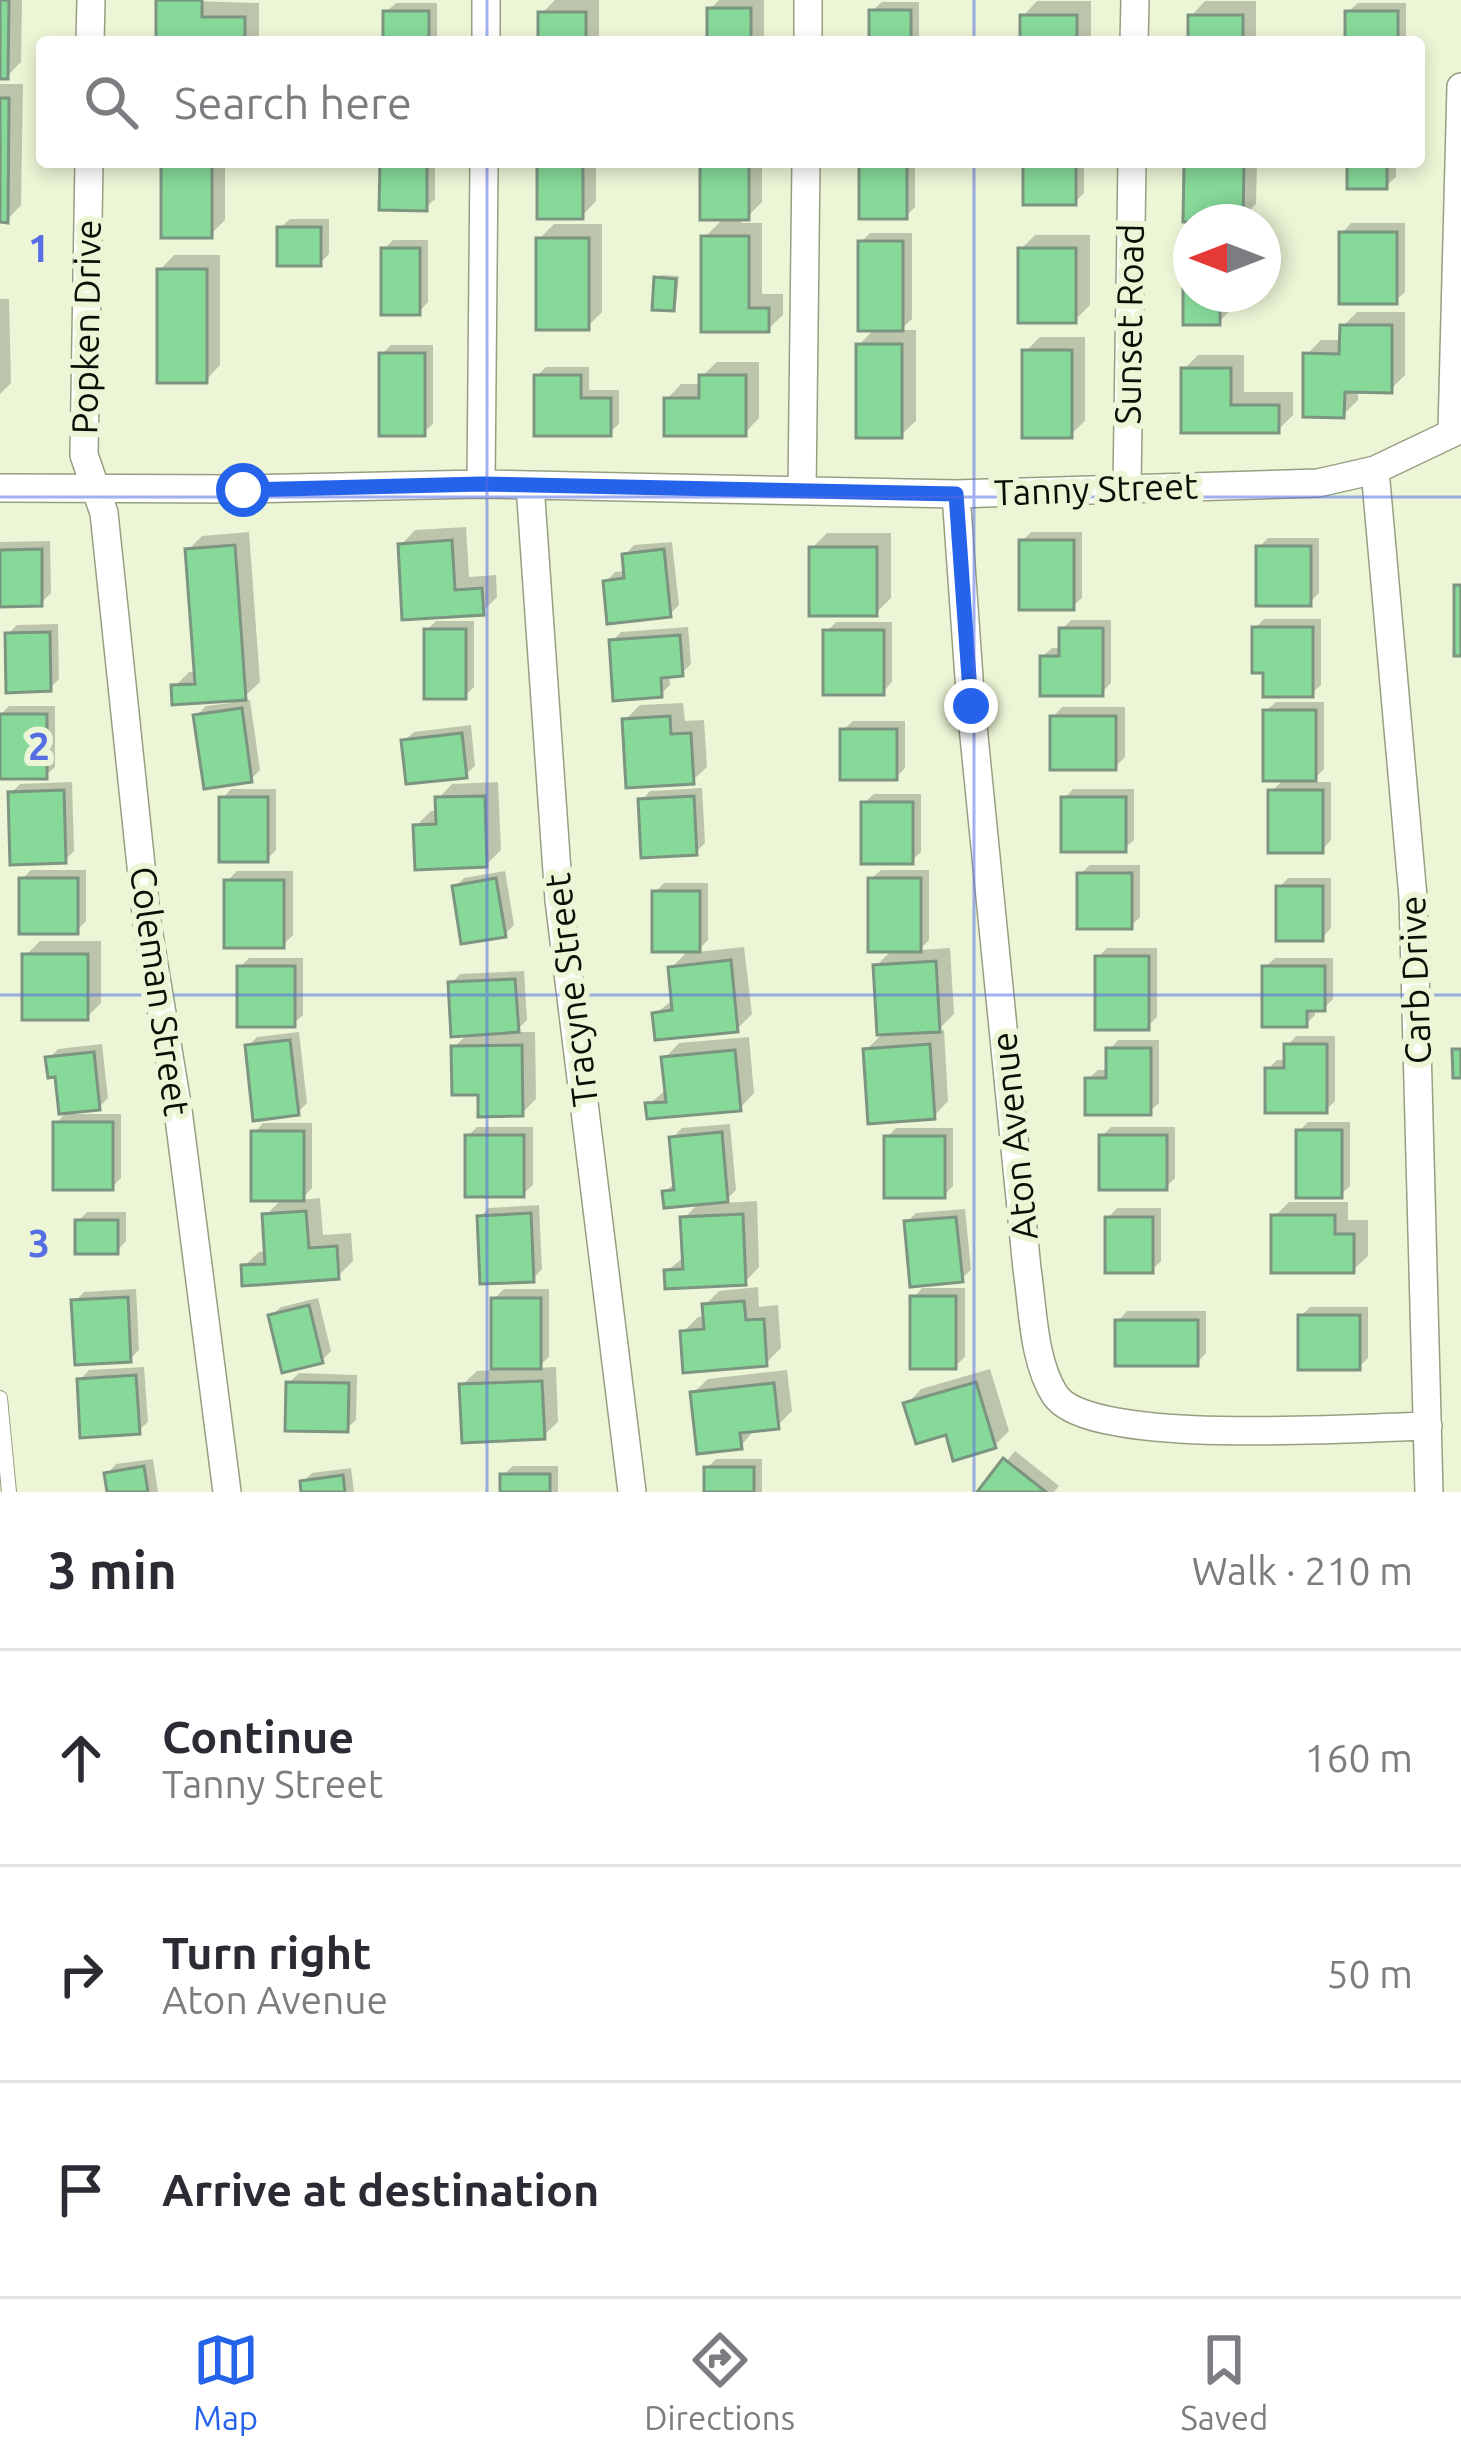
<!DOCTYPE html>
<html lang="en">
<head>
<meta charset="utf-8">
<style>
	body { margin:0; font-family:Ubuntu,sans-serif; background:#f2f2f3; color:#2b2b33 }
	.compass { position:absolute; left:1173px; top:204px; width:108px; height:108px; border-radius:50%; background:#fff; box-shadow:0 6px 18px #0003; rotate:270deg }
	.stop { position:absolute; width:36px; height:36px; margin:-27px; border:9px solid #2563eb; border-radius:50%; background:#fff }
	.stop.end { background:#2563eb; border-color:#fff; box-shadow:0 3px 12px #0008 }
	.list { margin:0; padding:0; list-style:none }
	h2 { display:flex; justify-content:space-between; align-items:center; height:156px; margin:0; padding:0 48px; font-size:51px }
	h2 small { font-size:39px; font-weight:400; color:#7c7c81 }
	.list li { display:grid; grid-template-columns:78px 1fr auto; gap:36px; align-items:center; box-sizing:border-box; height:216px; padding:0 48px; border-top:3px solid #e1e1e2 }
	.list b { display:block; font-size:45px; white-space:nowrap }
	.list p { margin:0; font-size:39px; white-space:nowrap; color:#7c7c81 }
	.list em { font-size:39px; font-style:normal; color:#7c7c81 }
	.icon { flex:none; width:66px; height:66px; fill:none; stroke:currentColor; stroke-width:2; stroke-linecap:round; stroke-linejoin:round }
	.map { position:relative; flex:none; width:1461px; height:1492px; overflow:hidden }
	.search { position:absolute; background:#fff; box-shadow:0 6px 18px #0003; left:36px; right:36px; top:36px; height:132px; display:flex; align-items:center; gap:30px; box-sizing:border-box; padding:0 42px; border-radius:12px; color:#7c7c81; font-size:45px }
	.sheet { height:804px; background:#fff }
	nav { display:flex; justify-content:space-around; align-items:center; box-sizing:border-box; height:168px; border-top:3px solid #e1e1e2; background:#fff; font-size:33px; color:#7c7c81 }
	nav a { display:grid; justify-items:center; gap:6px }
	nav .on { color:#2563eb }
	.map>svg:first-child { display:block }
	.shadow { fill:#0003 }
	.building { fill:#86d999; stroke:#7b9580; stroke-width:3 }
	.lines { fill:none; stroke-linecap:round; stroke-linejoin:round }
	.service-casing { stroke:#979f82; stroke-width:16 }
	.minor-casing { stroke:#979f82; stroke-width:30 }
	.service { stroke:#fff; stroke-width:14 }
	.minor { stroke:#fff; stroke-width:27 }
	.route { stroke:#2563eb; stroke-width:15 }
	.grid { fill:none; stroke:#556ee4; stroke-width:3; stroke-opacity:0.55 }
	.labels { text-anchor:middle; stroke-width:12; stroke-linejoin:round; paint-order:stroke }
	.street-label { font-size:36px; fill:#0c0f05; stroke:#ecf6d6 }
	.grid-label { font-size:39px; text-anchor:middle; font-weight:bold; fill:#556ee4; stroke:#ecf6d6; stroke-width:12; stroke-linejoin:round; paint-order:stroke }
</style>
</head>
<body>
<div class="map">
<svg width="1461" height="1492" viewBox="0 0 1461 1492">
	<rect width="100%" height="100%" fill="#ecf6d6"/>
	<path class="shadow" d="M0,0h22l-1,62 -14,14h-7z
		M159,0l100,3v39h-100z
		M555,0h44v42h-58v-28z
		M719,0h45v42h-54v-33z
		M1037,1h54v41h-68v-26z
		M1205,1h51v41h-65v-26z
		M882,2h37v40h-47v-31z
		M396,3h41v39h-51v-30z
		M1358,3h48v39h-58v-30z
		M0,84h23l-2,121 -14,15h-7z
		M164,162h61v58l-15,15z
		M383,162h52v37l-10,9z
		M540,162h56v39l-14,15z
		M703,162h59v40l-21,21h21v71h21v21l-15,14h-64v-91l21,-21z
		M862,162h53v45l-9,9z
		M1026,162h58v31l-9,9z
		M1187,162h70l-1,42 -15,15 11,3h-54z
		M1350,162h46v15l-10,9z
		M290,219h39v35l-9,9 -40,-35z
		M1351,223h54v69l-10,9 -53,-68z
		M554,224h48v88l-15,15 -48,-88z
		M1191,229v65h51l-9,5v8l-14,15h-33v-88z
		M870,233h42v86l-12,11h16v91l-15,14 -42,-90 16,-17 -14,-86z
		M1035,235h55v70l-15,15 -54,-71z
		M393,240h35v62l-9,10 -35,-63z
		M174,255h46v110l-14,15 -46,-110z
		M661,275l18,1 -3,28 -3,4 -16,-29z
		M0,299h9l2,84 -11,11z
		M1357,312h48v63l-15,15 -32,-1v11l-15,15 -37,-60 15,-15h21l1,-14z
		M1040,337h45v84l-15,14 -45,-83z
		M391,345h42v79l-10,9 -41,-79z
		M1198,355h46v37h49v23l-15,15h-94v-61z
		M717,362h42v56l-14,15 -78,-34 14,-15h21v-8z
		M546,367h43v23h30v34l-10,9 -72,-57z
		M466,527l3,50 27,-2 1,22 -15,15 -77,5 -4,-72 14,-15z
		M249,532l11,150 -20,19 10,-1 10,70 -9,9 -55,-63 10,-10 25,-3v-5l-57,-11 15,-15 8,-1 -9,-121 14,-14z
		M1031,532h51v66l-10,9 -50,-66z
		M827,533h64v65l-15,15 -64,-65z
		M1268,538h51v55l-10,10 -50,-56z
		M50,541l1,52 -10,10 -41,1v-62z
		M672,542l7,63 -9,9 -64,-32 9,-10 12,-1 -2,-16 9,-10z
		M1264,619h57v66l-10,9 -45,-24 -11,-42z
		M1071,620h40v63l-10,10 -59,-36 10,-9h10v-19z
		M436,621h38v66l-9,9 -38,-66z
		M836,622h56v60l-9,10 -57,-60z
		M58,624l1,55 -9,9 -42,-54 9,-9z
		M688,627l3,37 -9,9 -13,1 1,11 -9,9 -49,-53 9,-9z
		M1276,702h48v67l-13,13h20v58l-9,10 -51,-58 14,-14 -19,-67z
		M683,703l2,18 19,-1 3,47 -15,14 -67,-61 15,-15z
		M9,706h46v61l-10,9 -45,-61z
		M1062,707h63v50l-10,10 -62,-50z
		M853,721h52v47l-9,9 -53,-47z
		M471,725l4,41 -10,9 -61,-34 10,-9z
		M72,782l2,69 -9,9 -54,-67 9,-9z
		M498,782l3,68 -15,15 -70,-39 15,-15h7v-12l14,-15z
		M702,788l3,55 -9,9 -55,-51 9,-10z
		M231,789h45v61l-9,9 -45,-60z
		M1073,789h61v51l-10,9 -60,-50z
		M874,794h47v58l-10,9 -47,-58z
		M1090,865h50v52l-9,9 -51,-52z
		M31,870h55v51l-10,10 -54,-52z
		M881,870h48v70l-10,10 31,-2 4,66 -17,17 7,-1 4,71 -14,15 -68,-66 14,-14 -4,-70 17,-17 -22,-70z
		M237,871h56v64l-10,10 -56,-64z
		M505,871l9,54 -9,9 -50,-47 9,-9z
		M1288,878h43v50l-9,10 -43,-50z
		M664,883h44v57l-12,12 48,-5 8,67 -15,15 -82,-15 19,-15 -3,-31 19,-19 -35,-57z
		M40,941h61v62l-14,14 -62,-61z
		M1107,948h50v69l-10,10 -49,-70z
		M249,958h54v57l-10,9 -53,-57z
		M1275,958h58v41l-9,9h-9v7l-9,9 -41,-57z
		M524,971l3,49 -12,12h20l1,67 -14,14 -41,-21 -27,-45 15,-14 -18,-49 9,-10z
		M299,1032l8,71 -10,10 -49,-67 9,-9z
		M1296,1036h39v65l-9,9 -58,-41 9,-9h10v-14z
		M749,1037l5,56 -14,15 -92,-3 19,-16 -2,-31 14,-15z
		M1118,1040h41v63l-10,9 -61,-33 10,-9h11v-20z
		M102,1044l6,54 -9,9 -23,2v5h45v64l-9,9 -56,-64 13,-13 -20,-52 9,-9z
		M1308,1122h42v64l-10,9 -41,-64z
		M263,1123h49v65l-11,12 19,-2 3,37 28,-2 2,28 -15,15 -94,-10 15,-14 8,-1 -2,-35 18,-18 -29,-65z
		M730,1124l6,66 -13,13 34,-2 2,66 -14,15 -78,-11 18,-15 -2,-37 18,-18 -36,-9 11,-10 -4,-44 10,-10z
		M477,1127h56v58l-10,9 -55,-58z
		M1111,1127h64v51l-9,9 -64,-51z
		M896,1128h57v58l-9,9 -57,-58z
		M1289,1202h59v18h20v36l-15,14 -79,-53z
		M539,1205l3,64 -9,10 -53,-62 9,-9z
		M1117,1208h44v53l-9,9 -44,-52z
		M965,1209l6,61 -10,9 -54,-57 9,-9z
		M87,1212h39v29l-9,10 -39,-30z
		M758,1287l1,20 19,-2 3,43 -15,15 -83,-31 15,-15 8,-1 -1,-11 14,-14z
		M922,1288h43v69l-10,9 -42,-68z
		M136,1289l3,61 -9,9 -55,-58 9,-9z
		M504,1289h45v68l-12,11 19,-1 2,55 -15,14 -81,-51 15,-14 17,-1v-71z
		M318,1298l13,53 -9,9 -51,-44 10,-9z
		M1310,1307h58v51l-9,9 -58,-51z
		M1127,1311h79v42l-9,10 -79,-42z
		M144,1367l4,55 -10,9 -58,-51 9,-10z
		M990,1369l19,62 -15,15 -87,-42 14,-15z
		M787,1370l5,41 -15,15 -22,3 -14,17 -48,-53 15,-14z
		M299,1373l58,2 -1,45 -10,9 -57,-46z
		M1015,1451l44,35 -5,6h-74z
		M153,1459l5,33h-48l-3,-18 9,-10z
		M716,1459h46v33h-55v-24z
		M513,1466h45v26h-55v-17z
		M351,1468l3,24h-50l-1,-10 9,-9z"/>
	<path class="building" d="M0,0h9l-1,79h-8z
		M156,0h46v17h43v25h-89z
		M707,8h44v34h-44z
		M869,10h42v32h-42z
		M383,11h46v31h-46z
		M1345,11h53v31h-53z
		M538,12h48v30h-48z
		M1020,15h57v27h-57z
		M1188,15h55v27h-55z
		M0,98h9l-1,125 -8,-1z
		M161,162h51v76h-51z
		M380,162h47v49l-48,-1z
		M537,162h46v57h-46z
		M700,162h49v58h-49z
		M859,162h48v57h-48z
		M1023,162h53v43h-53z
		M1184,162h60l-1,60h-60z
		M1347,162h40v27h-40z
		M277,227h44v39h-44z
		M1339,232h58v72h-58z
		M1183,233h8v61h47v8h-18v23h-37z
		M701,236h48v72h20v24h-68z
		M536,238h53v92h-53z
		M858,241h45v90h-45z
		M381,248h39v67h-39z
		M1018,248h58v75h-58z
		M157,269h50v114h-50z
		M654,277l22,2 -2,32 -22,-1z
		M1340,325h52v68l-47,-1 -1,26 -41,-1v-64l36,1z
		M856,344h46v94h-46z
		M1022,350h50v88h-50z
		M379,353h46v83h-46z
		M1181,368h50v37h48v28h-98z
		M534,375h47v23h30v38h-77z
		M699,375h47v61h-82v-38h35z
		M452,540l3,50 27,-2 2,27 -82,5 -4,-76z
		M1019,540h55v70h-55z
		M235,545l11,155 -74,5 -1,-20 24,-1 -10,-135z
		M1256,546h55v60h-55z
		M809,547h68v69h-68z
		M42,549v57l-42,1v-57z
		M664,549l7,68 -64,7 -4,-43 21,-3 -2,-24z
		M1454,585h7v71h-7z
		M1252,627h61v70h-50v-24h-11z
		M1059,628h44v68h-63v-40h19z
		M424,629h42v70h-42z
		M823,630h61v65h-61z
		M50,632l1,59 -45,2 -1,-60z
		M680,635l3,41 -22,2 1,19 -49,4 -4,-61z
		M242,708l10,74 -48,7 -11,-74z
		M1263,710h53v71h-53z
		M0,714h47v65h-47z
		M670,716l1,18 20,-1 3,51 -68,4 -4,-69z
		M1050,716h66v54h-66z
		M840,729h57v51h-57z
		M462,733l5,45 -61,6 -5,-44z
		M64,790l2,73 -56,2 -2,-73z
		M1268,790h55v63h-55z
		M485,796l2,71 -72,3 -2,-45 23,-1 -1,-27z
		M694,796l3,59 -56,3 -3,-59z
		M219,797h49v65h-49z
		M1061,797h65v55h-65z
		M861,802h52v62h-52z
		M1077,873h55v56h-55z
		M19,878h59v56h-59z
		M496,878l10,59 -45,7 -9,-58z
		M868,878h53v74h-53z
		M224,880h60v68h-60z
		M1276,886h47v55h-47z
		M652,891h48v61h-48z
		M22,954h66v66h-66z
		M1095,956h54v74h-54z
		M731,960l7,72 -83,8 -3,-27 20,-3 -4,-43z
		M936,961l4,71 -63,3 -4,-70z
		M237,966h58v61h-58z
		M1262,966h63v45h-18v16h-45z
		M515,979l4,53 -68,5 -3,-55z
		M290,1040l9,75 -46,6 -8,-76z
		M930,1044l5,75 -67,5 -5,-75z
		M1284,1044h43v69h-62v-45h19z
		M522,1045l1,71 -45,1v-22h-26l-1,-49z
		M1106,1048h45v67h-66v-37h21z
		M1452,1049h9v29h-8z
		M735,1050l6,61 -94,8 -2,-16 21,-1 -5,-45z
		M94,1052l6,58 -41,4 -4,-37 -7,1 -3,-21z
		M53,1122h60v68h-60z
		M1296,1130h46v68h-46z
		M251,1131h53v70h-53z
		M722,1132l6,70 -64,6 -2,-17 12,-1 -5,-53z
		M465,1135h59v62h-59z
		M1099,1135h68v55h-68z
		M884,1136h61v62h-61z
		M306,1211l3,37 28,-2 2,33 -97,7 -1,-21 24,-1 -3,-50z
		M531,1213l3,69 -54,2 -3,-68z
		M743,1214l3,71 -81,4 -1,-19 19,-1 -3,-52z
		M1271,1215h64v19h19v39h-83z
		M956,1217l7,65 -53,5 -6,-66z
		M1105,1217h48v56h-48z
		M75,1220h43v34h-43z
		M910,1296h46v73h-46z
		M128,1297l3,65 -56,3 -4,-65z
		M491,1298h50v71h-50z
		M744,1301l2,19 18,-1 3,47 -84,7 -3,-42 24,-2 -2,-25z
		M309,1305l14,58 -41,10 -14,-58z
		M1298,1315h62v55h-62z
		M1115,1320h83v46h-83z
		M136,1375l4,59 -60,4 -3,-59z
		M542,1381l3,58 -83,4 -3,-59z
		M286,1382l63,1 -1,49 -63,-1z
		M976,1382l20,66 -43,13 -7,-26 -30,9 -13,-41z
		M774,1383l5,46 -39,4 2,16 -45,5 -7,-62z
		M1003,1458l43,34h-69z
		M144,1466l4,26h-41l-3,-19z
		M704,1467h50v25h-50z
		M500,1474h50v18h-50z
		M343,1475l2,17h-44l-1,-11z"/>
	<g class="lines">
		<g class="service-casing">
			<path id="service" d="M0,1398l9,94"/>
		</g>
		<g class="minor-casing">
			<path id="minor" d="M90,42l1,-42
				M486,42v-42
				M808,42v-42
				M1134,42l1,-42
				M89,162l-5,293 20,58 43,410 31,187 49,382
				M1452,431l9,-344
				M1375,470l38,427 16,595
				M481,484l3,-322
				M530,485l29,415 73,592
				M1127,486l5,-324
				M0,488l243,1 238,-5 475,10 362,-11 57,-13 86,-41
				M802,491l4,-329
				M956,494l15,212 56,563c6,39 6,92 28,126 35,53 307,32 373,31"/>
		</g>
		<use href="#service" class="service"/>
		<use href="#minor" class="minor"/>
	</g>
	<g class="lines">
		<path class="route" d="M243,490l238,-6 475,10 15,212"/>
	</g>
	<path class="grid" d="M487,0v42M974,0v42M487,162v1330M974,162v1330M0,497h1461M0,995h1461"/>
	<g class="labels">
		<g class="street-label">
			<text transform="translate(1129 324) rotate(-89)" y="13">Sunset Road</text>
			<text transform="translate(86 327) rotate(-89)" y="13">Popken Drive</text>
			<text transform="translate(1096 489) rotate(-2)" y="13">Tanny Street</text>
			<text transform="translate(1415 980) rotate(-92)" y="13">Carb Drive</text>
			<text transform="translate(571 990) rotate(-97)" y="13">Tracyne Street</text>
			<text transform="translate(160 991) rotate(82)" y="13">Coleman Street</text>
			<text transform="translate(1014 1136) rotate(-96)" y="13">Aton Avenue</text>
		</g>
	</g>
	<g class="grid-label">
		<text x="39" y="262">1</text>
		<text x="39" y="760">2</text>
		<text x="39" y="1257">3</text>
	</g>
</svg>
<svg class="compass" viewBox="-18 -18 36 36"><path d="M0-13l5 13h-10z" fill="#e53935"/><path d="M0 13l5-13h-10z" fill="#7c7c81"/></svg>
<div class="stop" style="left:243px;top:490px"></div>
<div class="stop end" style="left:971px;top:706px"></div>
<div class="search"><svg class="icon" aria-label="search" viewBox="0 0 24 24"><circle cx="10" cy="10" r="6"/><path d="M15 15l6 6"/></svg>Search here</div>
</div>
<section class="sheet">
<h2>3 min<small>Walk · 210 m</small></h2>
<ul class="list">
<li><svg class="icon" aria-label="ahead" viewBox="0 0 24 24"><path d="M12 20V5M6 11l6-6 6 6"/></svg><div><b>Continue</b><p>Tanny Street</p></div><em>160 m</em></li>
<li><svg class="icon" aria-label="right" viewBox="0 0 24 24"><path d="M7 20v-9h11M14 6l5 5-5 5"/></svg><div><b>Turn right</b><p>Aton Avenue</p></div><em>50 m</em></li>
<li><svg class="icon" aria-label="arrive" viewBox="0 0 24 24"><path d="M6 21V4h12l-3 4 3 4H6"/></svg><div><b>Arrive at destination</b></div></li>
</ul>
</section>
<nav>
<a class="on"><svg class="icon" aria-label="map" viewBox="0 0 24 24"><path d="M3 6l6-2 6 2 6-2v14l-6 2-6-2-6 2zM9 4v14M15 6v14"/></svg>Map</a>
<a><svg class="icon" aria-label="directions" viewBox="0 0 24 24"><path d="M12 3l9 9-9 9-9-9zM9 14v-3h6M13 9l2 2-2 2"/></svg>Directions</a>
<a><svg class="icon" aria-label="saved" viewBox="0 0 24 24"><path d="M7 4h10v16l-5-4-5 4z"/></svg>Saved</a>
</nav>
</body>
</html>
